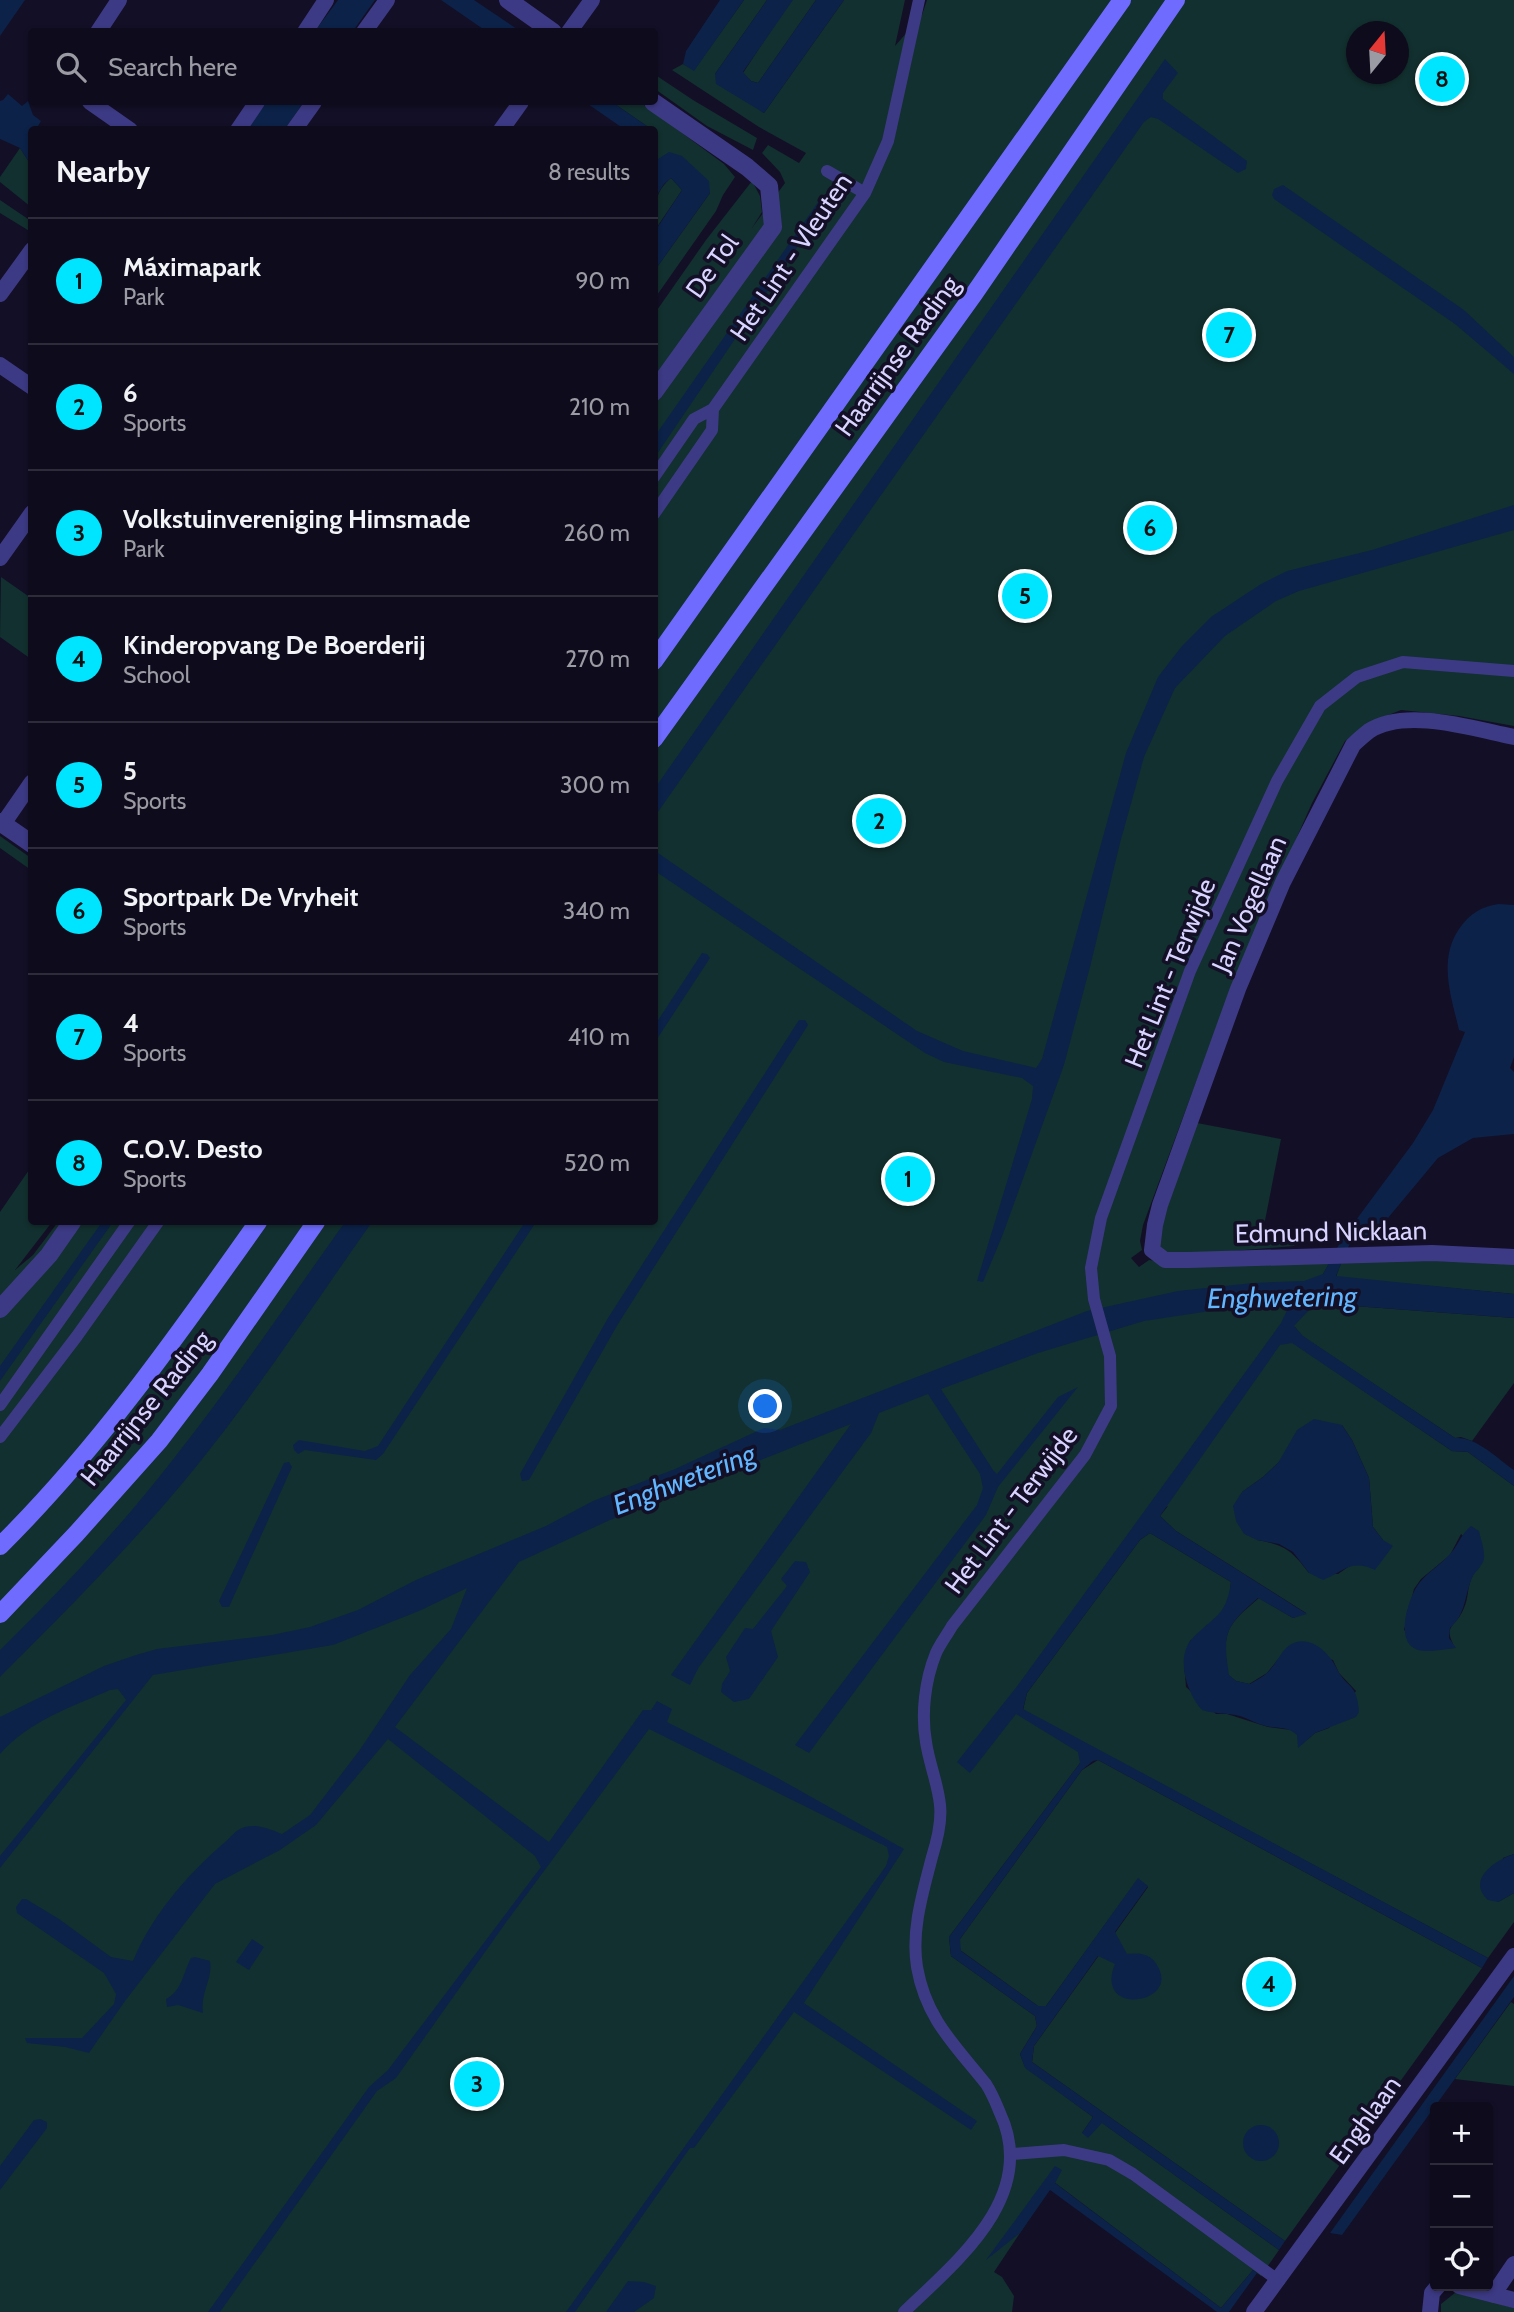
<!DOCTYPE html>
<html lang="en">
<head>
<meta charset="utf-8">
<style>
	body { margin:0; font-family:Cabin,sans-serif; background:#171425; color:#f1f3f6 }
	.controls { position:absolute; right:21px; bottom:21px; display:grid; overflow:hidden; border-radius:7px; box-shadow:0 2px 5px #0004 }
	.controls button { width:63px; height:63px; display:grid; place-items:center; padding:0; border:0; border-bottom:2px solid #2e2b3b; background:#0e0b1c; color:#f1f3f6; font:35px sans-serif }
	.compass { position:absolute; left:1346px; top:21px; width:63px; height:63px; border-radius:50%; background:#0e0b1c; box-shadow:0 2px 5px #0004; rotate:18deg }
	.you { position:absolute; left:766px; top:1407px; width:24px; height:24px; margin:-18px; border:5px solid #fff; border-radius:50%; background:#1a73e8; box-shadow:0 0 0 10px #1a73e833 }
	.badge { display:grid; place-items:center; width:46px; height:46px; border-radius:50%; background:#00e5ff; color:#111; font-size:23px; font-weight:700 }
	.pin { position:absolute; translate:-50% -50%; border:4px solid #fff; box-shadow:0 2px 7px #0006 }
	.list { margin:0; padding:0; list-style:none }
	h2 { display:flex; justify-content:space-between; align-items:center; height:91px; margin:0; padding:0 28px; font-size:30px }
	h2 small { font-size:23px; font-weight:400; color:#9b9ba3 }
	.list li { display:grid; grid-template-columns:46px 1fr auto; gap:21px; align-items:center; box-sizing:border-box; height:126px; padding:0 28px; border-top:2px solid #2e2b3b }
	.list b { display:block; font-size:26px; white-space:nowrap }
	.list p { margin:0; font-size:23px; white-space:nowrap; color:#9b9ba3 }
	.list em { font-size:23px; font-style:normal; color:#9b9ba3 }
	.icon { flex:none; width:38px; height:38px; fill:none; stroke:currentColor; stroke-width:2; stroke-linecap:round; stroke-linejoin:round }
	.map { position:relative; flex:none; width:1514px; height:2312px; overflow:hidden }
	.search { position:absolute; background:#0e0b1c; box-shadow:0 2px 5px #0004; left:28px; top:28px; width:630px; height:77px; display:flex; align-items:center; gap:18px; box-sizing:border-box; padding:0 24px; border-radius:7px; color:#9b9ba3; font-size:26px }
	.panel { position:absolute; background:#0e0b1c; box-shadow:0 2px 5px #0004; left:28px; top:126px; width:630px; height:1099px; border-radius:7px }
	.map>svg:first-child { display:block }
	.green { fill:#12302f; fill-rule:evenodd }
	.water { fill:#0c2248 }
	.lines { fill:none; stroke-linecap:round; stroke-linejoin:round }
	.pedestrian { stroke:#3d3a85; stroke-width:12 }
	.minor { stroke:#3d3a85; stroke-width:16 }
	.tertiary { stroke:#3d3a85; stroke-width:18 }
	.secondary { stroke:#6f6bff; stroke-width:18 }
	.labels { text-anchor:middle; stroke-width:7; stroke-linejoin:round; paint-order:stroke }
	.street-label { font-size:26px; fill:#d9d4ff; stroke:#130f26 }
	.water-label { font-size:28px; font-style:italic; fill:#62b6ff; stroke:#130f26 }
</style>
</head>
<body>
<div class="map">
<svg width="1514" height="2312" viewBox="0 0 1514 2312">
	<rect width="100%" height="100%" fill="#130f26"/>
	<path class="green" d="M744,0h23l-52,74 49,39 80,-113h61l-10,46 27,-31 5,-15h587v726l-55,-10 -58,-6 -35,14 -21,17 -33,62 -77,174 -92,248 -3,16 2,9 -11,8 8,9 10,-7 14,2 170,-5 -10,17 -13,35 18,-5 186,14v65l-42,58 -11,-4 -6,1 -153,-102 -7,-9 -3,15 160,109 16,1 46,34v368l-11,4 -5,44 16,-9v29l-26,36 -465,-248 4,-17 113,-153 10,-7 81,49 -2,18 -8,13 -31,28 -6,21 2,25 30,27h11l41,13 23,3 6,4 4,11 14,-12 14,-5 27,-37 -17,-18 -6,-13 -46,-12 -20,25 -18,11 -13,-3 -8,-6c-6,-44 -2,-49 31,-77l34,20 13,-5 -130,-82 -16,-15 8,-10 -20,10 -134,192 68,40 -2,15 -131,174 2,19 84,60 2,10 -17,28 5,13 68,50 -11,16 19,-11 178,128 -18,26 -8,-6 -32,38 -167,-126 -60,90 8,5 12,19 -2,16h-1012v-1100l31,-45 1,55h20l-37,48 18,-15 25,-33h596l1,-909 51,-73 46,-59 8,15 2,16 -10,16 33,-45 -5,-11 -18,-19 6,-8 31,18 7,-10 -47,-26 -87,-57 11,-6 11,6zM1356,32h42v42h-42zM1342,1425l10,15 17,38 4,49 10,13 -20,24 -12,1 -13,9 -29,-1c-17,-22 -23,-28 -52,-33l-15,-48 21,-15 15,-14zM1461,1534l23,21c-1,10 -6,12 -11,20 -6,10 -4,23 -9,33 -8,20 -22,16 -9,40l-26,1 -25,-19 10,-41 7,-10 29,-24z
		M791,0h25l-58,83 -7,-2 -8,-8z
		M654,74l39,26 64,38 -4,12 -46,-24 -52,-37z
		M612,102h28l84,62 11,13 -12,18 -7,16 -61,87v-28l55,-77 -54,-34 -1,2 -1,-31 -3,-1z
		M20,148l11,17v42l-31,-25v-5z
		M671,178l11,12 -27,40c0,-22 -2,-37 16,-52z
		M0,200l31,21v11l-31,-19z
		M1,577l30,21v61l-31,-22z
		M0,836l31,22v12l-31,-22z
		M1197,1123l84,16 -20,102 38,-1 -5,6 -123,10 -14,-12 -1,-13z
		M1343,1257l171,7v30l-178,-17z
		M1098,1760l384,208 -197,273 -253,-179 2,-16 114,-159 -10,-8 -92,127h-8l-78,-56v-11l122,-169z
		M1511,2002l3,2v82l-59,-7z
		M1456,2292l58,16v4h-73v-8z"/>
	<path class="water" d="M0,0h25l-25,36z
		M338,0h37l-22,31h-38z
		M441,0h33l46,31h-34z
		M720,0h24l-50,71 -11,-7 3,-13z
		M767,0h26l-50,72 8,9 7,2 58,-83h28l-80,113 -48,-29 -1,-10z
		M1165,59l13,14 -15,20v6l84,62 -1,8 -8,4 -80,-54 -7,-2 -7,5 -489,694v-28z
		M8,94l14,12 6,-5 5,14 8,6 -3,5 6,3 -12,1 -1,35 -11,-17 -20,-9v-38l3,-1z
		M265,102h39l-19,27 -40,1z
		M585,102h27l39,27h-27z
		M669,152l13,4 27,25 1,12 -55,77v-39l27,-41 -11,-12 -7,6 -9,14v-37z
		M1283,185l181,125 50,47v17l-59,-50 -181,-125 -2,-4 2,-6z
		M823,195l7,4 -175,258v-21z
		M1514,505v25l-215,61 -23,10 -51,35 -50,52 -31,69 -24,86 -30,124 -26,98 -61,169 -20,48 -6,-1 55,-182 1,-13 -11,-8 -78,-16 -19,-9 -270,-182v-20l262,180 46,20 73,17 6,-9 84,-306 32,-76 24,-31 29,-29 50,-33 26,-13 85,-21z
		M1499,904l15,1v152l-4,11 4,4v62l-41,4 -35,20 -70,84 -17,-1 -15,35 178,18v24l-186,-14 -18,5 -16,17 9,10 152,102c21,-2 43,21 59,32v16l-46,-34 -16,-1 -160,-108 -12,2 -120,171 16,15 131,83 -14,4 -35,-20c-32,28 -36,34 -29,77l7,6 14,3c6,-4 13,-7 18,-12 7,-7 11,-16 17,-23 20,-19 43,1 52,20 10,20 20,13 22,43l-3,5 -41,16 -17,15 -1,-13c-10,-9 -19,-6 -31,-9 -9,-2 -17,-7 -26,-10 -13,-3 -26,-2 -38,-6 -15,-16 -27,-53 -10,-71 22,-24 34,-21 39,-57l-81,-49 -10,7 -113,153 -4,16 465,249 -6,10 -384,-208 -5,1 -11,9 -122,169 1,12 77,55h8l92,-128 10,8 -33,46 12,22c12,-1 23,-1 30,11 25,40 -64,52 -42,-1l-17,-8 -64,90 -2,16 253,179 -6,9 -177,-127 -14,15 -6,-5 11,-16 -68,-49 -5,-14 17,-28 -2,-10 -84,-60 -2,-19 131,-174 -2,-11 -62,-38 -46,59 -13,-11 61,-77 263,-362 9,-19 -47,2 -99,15 -106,32 -97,36 52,81 4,4 61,-77 20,-10 -80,100 -12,28 -177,238 -14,-8 182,-240 6,-17 -3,-14 -52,-80 -49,19 -8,20 -172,234 -9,18 -19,-10 180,-251 -241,96 -91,42 -124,165 154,115 94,-132h8l6,-9 15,8 -5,13 107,54 130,73 -100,154 173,118 -6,9 -177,-118 -100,136h-4l-115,164h-9l320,-446 3,-10 -2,-9 -238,-118 -142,192 -111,157 -19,13 -157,221h-12l161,-225 19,-17 153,-203 -6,-11 -147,-117 -72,86 -36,25 -65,34 -90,117 -36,52 -24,-6 -38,-4 -2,-5h57l32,-34 2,-10 -12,-21 -87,-60 -1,-6 6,-8h4l33,20 52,38 22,4c19,-46 54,-86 91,-118 5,-4 11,-12 16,-14 14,-7 29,0 42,5l28,-19 49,-64 51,-76 41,-46 16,-41 -48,23 -86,34 -180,30 -153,193v-12l126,-156 -8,-11 -8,1c-39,17 -81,31 -110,64v-37l104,-51 32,-11 21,-6 115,-14 38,-8 48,-17 58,-30 130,-54 47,-25 82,-32 89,-41 16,2 307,-119 91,-20 75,-8 51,-2 19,-7 19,-35 71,-96 20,-33 32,-78 -6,-2c-8,-34 -21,-70 0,-101 10,-15 23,-23 40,-25z
		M702,953l5,1 3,4 -55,84v-17z
		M799,1020h6l3,5 -190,299 -89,156 -7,1 -2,-7 88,-156z
		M102,1222h11l-113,159v-15z
		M345,1222h27c-58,82 -113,167 -177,246 -60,74 -128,142 -195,209v-27c60,-59 119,-121 171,-188 61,-77 117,-160 174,-240z
		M525,1222h11l-153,232 -7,6 -71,-10 -7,4 -4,-4 -1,-5 6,-5 66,11 13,-5z
		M1314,1419l28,6 10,15 17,38 4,49 10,13 10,6 -18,24c-24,-11 -30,1 -52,10l-14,-7 -16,-21 -14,-8 -22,-4 -13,-6 -8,-13 -3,-15 9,-14 21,-15 15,-14 19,-33z
		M289,1462l3,5 -63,140h-7l-3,-6 65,-138z
		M1471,1526l8,5c2,9 6,19 5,28 -2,8 -9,12 -12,19 -8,19 -6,36 -22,50l-1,10 7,10c-11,1 -28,5 -38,2 -25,-7 -9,-55 2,-68 8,-10 20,-17 28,-26 10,-9 12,-21 23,-30z
		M795,1561l11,1 4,10 -39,59 7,26 -29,42 -15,3 -13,-10 1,-8 8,-13 -4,-14 19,-29 8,1 34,-43 -6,-7z
		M1514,1854v39l-16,9 -10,-2c-22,-20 7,-40 26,-46z
		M252,1939l12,8 -15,23 -13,-8z
		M195,1957l15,4c3,19 -10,31 -7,52l-25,-8 -11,2 -1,-8c16,-8 17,-26 25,-41z
		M1514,1976v21l-172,238 -12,-2z
		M40,2119l7,3v6l-47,62v-24l34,-46z
		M1243 2143a18 18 0 1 1 36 0a18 18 0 1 1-36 0Z
		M1055,2166l7,4 -7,13 166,125 32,-38 4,3 -28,39h-12l-167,-122 -30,43 -34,27z
		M628,2281l16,1 12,4 -2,12 -20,14h-28z"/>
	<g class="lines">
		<path class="pedestrian" d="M827,171l38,22
			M654,477l40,-58 19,-10 152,-216 23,-52 31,-141
			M654,514l58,-84 1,-21
			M0,1405l129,-183
			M0,1437l77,-101 81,-114
			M1012,2154l52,-4 45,10 24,14 146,107
			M904,2312c53,-51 135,-116 96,-199 -4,-10 -8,-20 -14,-29 -31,-39 -60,-65 -69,-117 -6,-37 6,-75 15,-110 5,-16 10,-35 8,-52 -2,-21 -11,-42 -14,-63 -5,-28 -1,-62 10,-89 4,-9 11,-18 16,-27l133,-171 26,-49 -1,-50 -16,-57 -3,-31 10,-50 89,-247 87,-190 43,-75 37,-29 46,-15 111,9"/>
		<path class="minor" d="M98,32l21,-32
			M305,32l21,-32
			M364,32l23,-32
			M569,32l23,-32
			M90,102l40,28
			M238,130l19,-28
			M294,130l20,-28
			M501,130l20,-28
			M0,294l32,-44
			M0,365l32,22
			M0,558l32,-45
			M1514,737c-40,-8 -108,-30 -145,-6 -5,4 -11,9 -16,14l-70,137 -45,107 -78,216 -5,20 -3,25 13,10h23l244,-7 82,4
			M3,824l29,-42
			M1459,2286l55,14
			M1493,2295l21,-31
			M1254,2312l260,-356
			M1430,2312l2,-19 6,-7"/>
		<path class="tertiary" d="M508,0l45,32
			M653,102l94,65 22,19 4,41 -119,165
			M0,822l32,22
			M0,1309l49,-54 23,-33"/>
		<path class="secondary" d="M654,661l468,-661
			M654,739l320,-445 202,-294
			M0,1546c99,-98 178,-211 258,-324
			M0,1614l76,-80 83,-93 51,-67 106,-152"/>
	</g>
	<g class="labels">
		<g class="street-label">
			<text transform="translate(791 257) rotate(-56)" y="9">Het Lint - Vleuten</text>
			<text transform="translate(712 266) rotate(-55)" y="9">De Tol</text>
			<text transform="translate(897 356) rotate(-54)" y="9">Haarrijnse Rading</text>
			<text transform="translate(1249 904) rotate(-66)" y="9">Jan Vogellaan</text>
			<text transform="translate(1170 973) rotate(-68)" y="9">Het Lint - Terwijde</text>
			<text transform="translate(1331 1232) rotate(-1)" y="9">Edmund Nicklaan</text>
			<text transform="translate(146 1408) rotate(-51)" y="9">Haarrijnse Rading</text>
			<text transform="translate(1011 1510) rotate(-53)" y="9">Het Lint - Terwijde</text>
			<text transform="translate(1365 2120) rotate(-54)" y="9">Enghlaan</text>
		</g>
		<g class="water-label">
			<text transform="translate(1282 1297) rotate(-1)" y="10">Enghwetering</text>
			<text transform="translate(684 1479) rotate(-21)" y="10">Enghwetering</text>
		</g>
	</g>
</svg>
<div class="controls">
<button>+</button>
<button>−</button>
<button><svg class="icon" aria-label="locate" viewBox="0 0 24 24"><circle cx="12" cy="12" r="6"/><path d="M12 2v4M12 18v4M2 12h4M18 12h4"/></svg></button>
</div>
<svg class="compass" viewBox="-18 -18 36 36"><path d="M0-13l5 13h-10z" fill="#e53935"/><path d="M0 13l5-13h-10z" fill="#9b9ba3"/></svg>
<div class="you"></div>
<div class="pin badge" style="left:908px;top:1179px">1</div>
<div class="pin badge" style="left:879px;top:821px">2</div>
<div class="pin badge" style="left:477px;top:2084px">3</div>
<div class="pin badge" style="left:1269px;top:1984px">4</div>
<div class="pin badge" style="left:1025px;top:596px">5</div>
<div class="pin badge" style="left:1150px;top:528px">6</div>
<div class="pin badge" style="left:1229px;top:335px">7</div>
<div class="pin badge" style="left:1442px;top:79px">8</div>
<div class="search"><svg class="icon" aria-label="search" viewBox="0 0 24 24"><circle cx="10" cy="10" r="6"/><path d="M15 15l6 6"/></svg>Search here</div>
<section class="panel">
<h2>Nearby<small>8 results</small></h2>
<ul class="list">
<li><span class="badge">1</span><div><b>Máximapark</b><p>Park</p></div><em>90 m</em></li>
<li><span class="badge">2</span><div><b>6</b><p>Sports</p></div><em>210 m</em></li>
<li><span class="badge">3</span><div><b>Volkstuinvereniging Himsmade</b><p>Park</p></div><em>260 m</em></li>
<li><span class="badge">4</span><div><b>Kinderopvang De Boerderij</b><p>School</p></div><em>270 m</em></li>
<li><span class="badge">5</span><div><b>5</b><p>Sports</p></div><em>300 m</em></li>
<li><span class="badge">6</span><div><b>Sportpark De Vryheit</b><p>Sports</p></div><em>340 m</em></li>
<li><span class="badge">7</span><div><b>4</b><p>Sports</p></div><em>410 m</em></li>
<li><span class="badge">8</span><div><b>C.O.V. Desto</b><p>Sports</p></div><em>520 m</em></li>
</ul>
</section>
</div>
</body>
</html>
